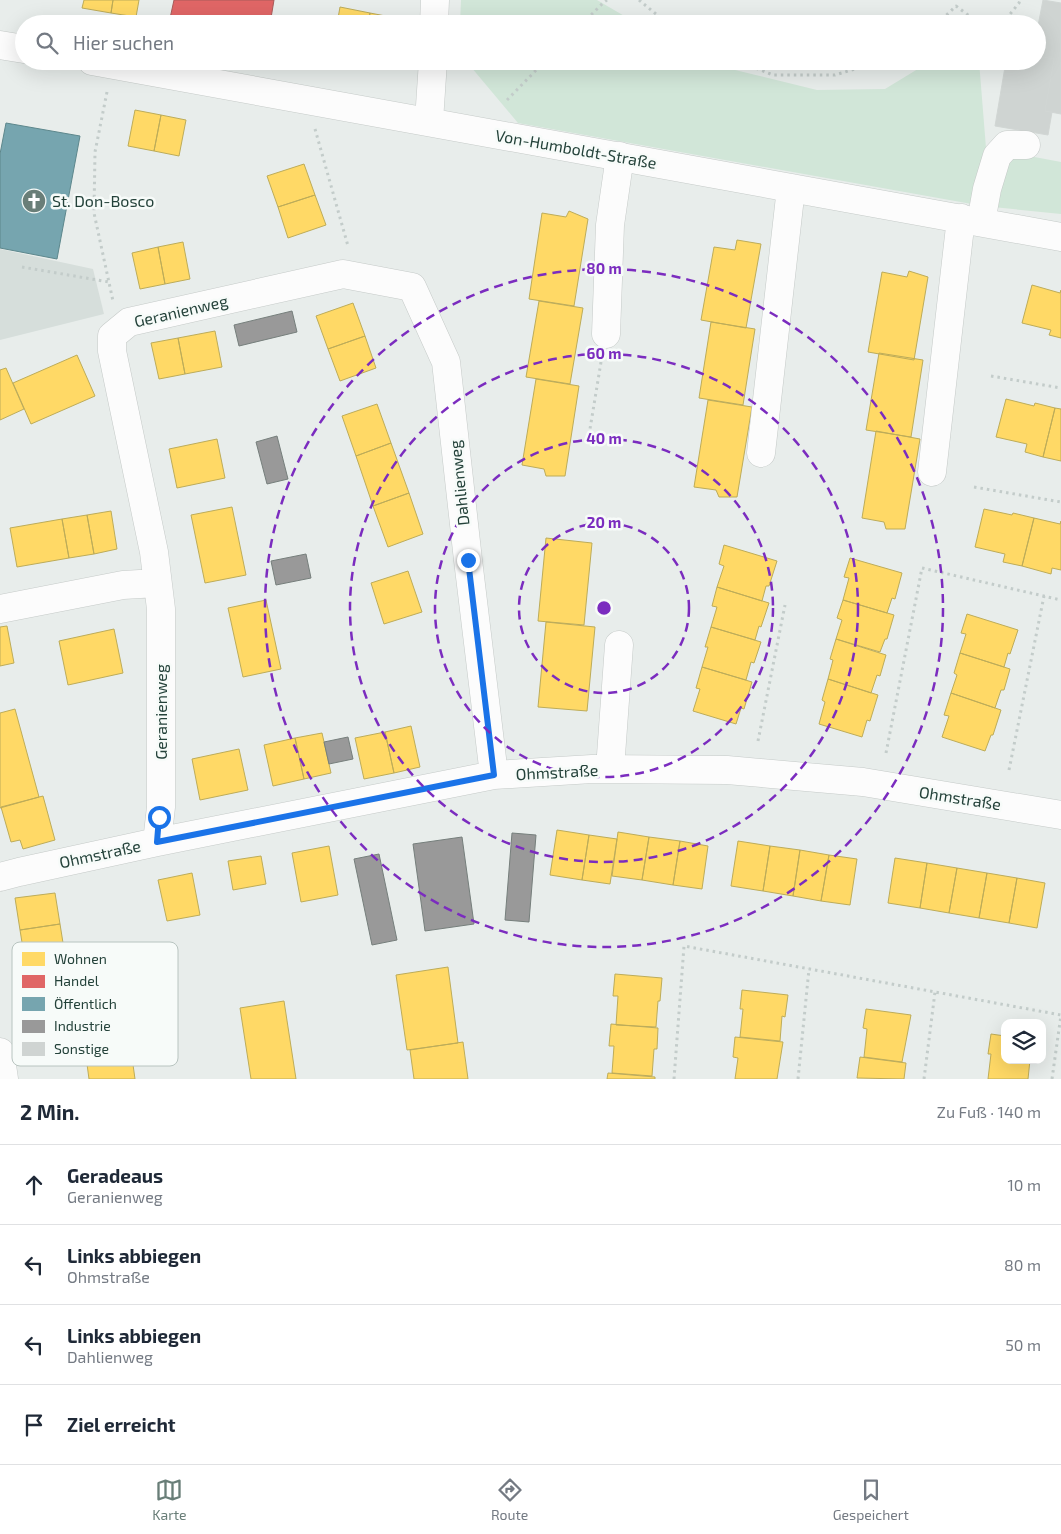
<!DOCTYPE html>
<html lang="de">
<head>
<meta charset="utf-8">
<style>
	body { margin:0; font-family:"Exo 2",sans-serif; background:#f2f2f3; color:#1f2937 }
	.controls { position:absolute; right:15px; bottom:15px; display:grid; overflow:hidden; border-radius:10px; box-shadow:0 5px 20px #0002 }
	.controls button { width:45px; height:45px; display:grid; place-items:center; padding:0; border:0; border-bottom:1px solid #e0e1e3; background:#fff; color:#1f2937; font:25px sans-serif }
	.stop { position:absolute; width:15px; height:15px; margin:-11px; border:4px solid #1a73e8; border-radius:50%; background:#fff }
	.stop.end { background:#1a73e8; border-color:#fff; box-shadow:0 1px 5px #0008 }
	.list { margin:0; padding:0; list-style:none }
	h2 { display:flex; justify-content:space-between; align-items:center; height:65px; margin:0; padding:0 20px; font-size:21px }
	h2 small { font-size:16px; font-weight:400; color:#747a83 }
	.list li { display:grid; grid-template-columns:32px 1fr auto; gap:15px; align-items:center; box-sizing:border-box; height:80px; padding:0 20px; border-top:1px solid #e0e1e3 }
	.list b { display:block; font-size:19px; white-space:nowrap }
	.list p { margin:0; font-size:16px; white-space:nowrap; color:#747a83 }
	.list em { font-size:16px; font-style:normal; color:#747a83 }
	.icon { flex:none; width:28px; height:28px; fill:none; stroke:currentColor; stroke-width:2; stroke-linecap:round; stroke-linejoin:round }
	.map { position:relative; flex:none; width:1061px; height:1079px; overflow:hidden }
	.search { position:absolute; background:#fff; box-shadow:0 5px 20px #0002; left:15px; right:15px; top:15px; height:55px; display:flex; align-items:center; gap:12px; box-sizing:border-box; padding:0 18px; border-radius:28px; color:#747a83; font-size:19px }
	.sheet { height:385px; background:#fff }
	nav { display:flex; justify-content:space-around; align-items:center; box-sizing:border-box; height:70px; border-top:1px solid #e0e1e3; background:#fff; font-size:14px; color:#747a83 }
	nav a { display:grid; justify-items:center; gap:2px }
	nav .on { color:#697e78 }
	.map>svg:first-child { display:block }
	.built { fill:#d6dedb }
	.green { fill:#d1e6d8 }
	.homes { fill:#ffd966; stroke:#bdac59 }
	.shops { fill:#e06666; stroke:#a85b59 }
	.public { fill:#76a5af; stroke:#5d878c }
	.industry { fill:#999; stroke:#767f7c }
	.building { fill:#cfd4d2; stroke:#d1d6d4 }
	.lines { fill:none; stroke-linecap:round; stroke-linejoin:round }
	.minor-casing { stroke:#c5cac8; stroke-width:29 }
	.path { stroke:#c3ccca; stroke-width:3; stroke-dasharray:2.5 4; stroke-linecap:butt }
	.minor { stroke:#fcfcfc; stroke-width:28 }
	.route { stroke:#1a73e8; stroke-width:6 }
	.ring { fill:none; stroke:#7b2cbf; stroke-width:2.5; stroke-dasharray:9 6 }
	.labels { text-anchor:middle; stroke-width:5; stroke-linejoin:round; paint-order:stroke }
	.street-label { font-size:16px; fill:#24423a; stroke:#f7fbf9 }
	.poi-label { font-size:16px; fill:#24423a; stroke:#f7fbf9; text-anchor:start }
	.key { fill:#f7fbf9; stroke:#b8c4c0; stroke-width:1 }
	.key-label { font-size:14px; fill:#24423a }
	.centre { fill:#7b2cbf; stroke:#f7fbf9; stroke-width:2.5 }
	.ring-label { font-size:15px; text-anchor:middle; font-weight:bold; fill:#7b2cbf; stroke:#f7fbf9; stroke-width:5; stroke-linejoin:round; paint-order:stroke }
</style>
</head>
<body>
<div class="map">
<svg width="1061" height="1079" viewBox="0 0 1061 1079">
	<rect width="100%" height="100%" fill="#e8edeb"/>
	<path class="built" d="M0,249l93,20 11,45 -104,26z"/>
	<path class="green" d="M461,0h136l41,24h-178z
		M466,61h232l119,29 68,-1 46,-28h48l7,87 75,14v52l-78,-8 -465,-83z"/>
	<path class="homes" d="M84,0h29l-2,13 -29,-5z
		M113,0h26l-3,17 -25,-4z
		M340,7l30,6 -2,11h-31z
		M370,13l31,6 -1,5h-32z
		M135,110l26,5 -7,36 -26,-5z
		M161,115l25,5 -7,36 -25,-5z
		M304,164l11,31 -37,12 -11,-31z
		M315,195l11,30 -38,13 -10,-31z
		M569,211l19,8 -14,87 -45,-7 13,-86 24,4z
		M737,240l24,4 -15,84 -45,-8 13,-73 21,3z
		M183,242l7,37 -25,5 -7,-37z
		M158,247l7,37 -25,5 -8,-36z
		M909,271l19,6 -14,83 -46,-8 14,-80 25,5z
		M1032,285l28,8 1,-3v48l-12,-3 2,-5 -29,-7z
		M539,301l44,7 -13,76 -44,-7z
		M353,303l12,33 -37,13 -12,-33z
		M711,322l44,7 -12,76 -44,-7z
		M215,331l7,36 -37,7 -7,-36z
		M365,336l11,32 -36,13 -12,-32z
		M178,338l7,36 -26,5 -8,-36z
		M879,353l44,7 -12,77 -45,-7z
		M77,355l18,41 -64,28 -18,-41z
		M6,368l18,41 -24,11v-50z
		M536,379l43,7 -14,90h-19l-2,-7 -22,-4z
		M1006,399l28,7 1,-3 20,5 -12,49 -18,-5 2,-8 -31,-7z
		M708,400l44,7 -15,90h-18l-3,-7 -22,-3z
		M377,404l14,39 -35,13 -14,-40z
		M1055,408l6,1v52l-18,-4z
		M876,431l44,8 -15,90h-19l-2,-7 -22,-4z
		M217,439l8,39 -48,10 -8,-39z
		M391,443l18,50 -36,13 -17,-50z
		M409,493l14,41 -35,13 -15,-41z
		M232,507l14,68 -41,8 -14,-68z
		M984,509l28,6 1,-2 21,5 -12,48 -19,-4 2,-8 -30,-7z
		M111,511l6,38 -23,5 -7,-39z
		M87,515l7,39 -25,4 -7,-39z
		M1034,518l26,6 1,-3v49l-9,-2 -1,6 -29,-8z
		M62,519l7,39 -52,9 -7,-39z
		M546,538l46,5 -8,82 -46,-4z
		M724,545l53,16 -8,25h-3l-4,15 -45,-14 7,-21 -5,-2z
		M850,558l52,15 -7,26 -3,-1 -5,15 -44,-13 6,-22 -5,-1z
		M408,571l14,41 -38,12 -13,-41z
		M717,587l52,16 -8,24 -2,-1 -4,14 -44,-13 6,-20 -5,-1z
		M266,600l15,69 -38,8 -15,-69z
		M843,600l51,15 -7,24h-2l-5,13 -44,-13 6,-19 -5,-2z
		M967,614l51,16 -8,24 -2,-1 -4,14 -44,-14 6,-19 -5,-1z
		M546,622l49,5 -8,84 -49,-4z
		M7,626l7,37 -14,3v-39z
		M711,627l50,15 -7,21 -3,-1 -5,18 -44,-13 6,-20h-3z
		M114,629l9,44 -55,12 -9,-44z
		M836,639l50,16 -6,21 -3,-1 -6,18 -43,-14 5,-19 -3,-1z
		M960,653l50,16 -6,21h-3l-6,18 -44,-15 6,-18 -3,-2z
		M702,667l50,15 -8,27 -3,-1 -5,16 -43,-13 7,-22 -4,-1z
		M828,679l50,16 -8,26 -3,-1 -5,17 -43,-13 6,-22 -3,-2z
		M951,693l50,17 -8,25h-2l-6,16 -43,-14 7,-21 -5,-1z
		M15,709l24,88 -39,11v-95z
		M411,726l9,41 -26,6 -9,-41z
		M385,732l9,41 -30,6 -9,-41z
		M322,733l9,40 -27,6 -9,-41z
		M295,738l9,41 -31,7 -9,-41z
		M239,749l9,41 -48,10 -8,-41z
		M43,796l12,44 -32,9 -3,-9 -9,2 -10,-35z
		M557,830l32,5 -7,45 -32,-5z
		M618,832l31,5 -7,43 -30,-4z
		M589,835l28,4 -7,45 -28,-4z
		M649,837l31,4 -7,44 -31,-5z
		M680,841l28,5 -6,43 -29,-4z
		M738,841l32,5 -7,45 -32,-5z
		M329,846l9,49 -37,7 -9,-49z
		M770,846l30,4 -7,46 -30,-5z
		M800,850l29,5 -8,46 -28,-5z
		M829,855l28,4 -7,46 -29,-4z
		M261,856l5,28 -33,6 -5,-29z
		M895,858l32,5 -7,45 -32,-5z
		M927,863l30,5 -8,45 -29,-5z
		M957,868l30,5 -8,45 -30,-5z
		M192,873l8,42 -33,6 -9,-41z
		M987,873l30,5 -8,45 -30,-5z
		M1017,878l28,5 -8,45 -28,-5z
		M55,893l5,31 -40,6 -5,-32z
		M60,924l11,69 -40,5 -11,-68z
		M448,967l10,76 -51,7 -11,-75z
		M615,974l47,4 -2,23h-2l-2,26 -40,-2 2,-29h-5z
		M742,990l46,5 -3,22 -3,-1 -2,25 -40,-4 3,-28h-3z
		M284,1001l12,78h-45l-11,-71z
		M866,1009l45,6 -9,47 -38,-5 3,-28 -4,-1z
		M611,1024l47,4 -1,21h-3l-2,27 -40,-3 2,-27h-5z
		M991,1034l14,2v24h28h-3l-2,19h-40l3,-25h-3z
		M129,1036l6,43h-46l-5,-37z
		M735,1037l48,5 -6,37h-42l3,-21 -5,-1z
		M463,1042l5,37h-54l-4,-29z
		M860,1057l46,6 -2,16 -47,-1z
		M608,1073l47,4v2h-48z"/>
	<path class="shops" d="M174,0h100l-4,24 -101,-1z"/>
	<path class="public" d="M6,123l74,13 -23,123 -57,-11v-94z"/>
	<path class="industry" d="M292,311l5,21 -58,14 -5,-21z
		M277,436l11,43 -21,5 -11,-42z
		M306,554l5,24 -35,7 -5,-24z
		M348,737l5,22 -24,5 -5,-22z
		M512,833l24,2 -7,87 -24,-2z
		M462,837l12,87 -49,7 -12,-87z
		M379,854l18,86 -25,5 -18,-86z"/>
	<path class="building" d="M1043,0l18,3v111l-16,-3 9,-52 -17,-3v-25z
		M1037,56l17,3 -9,52 7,1 -4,23 -53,-9 11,-65h31z"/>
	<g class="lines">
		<g class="minor-casing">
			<path id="minor" d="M434,24l1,-24
				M0,45l24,4
				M92,61l969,176
				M429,121l4,-60
				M981,222l6,-33 10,-33 10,-11h19
				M606,334l4,-109 10,-69
				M761,453l30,-265
				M932,472l29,-254
				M0,609l123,-24 34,-2
				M610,769l9,-124
				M157,842l4,-35v-198l-7,-57 -42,-201v-15l17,-14 214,-48 69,13 34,75 22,198 26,215
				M0,877l19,-5 138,-30 337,-67 98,-6 135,1 136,12 198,33
				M0,1052l4,27"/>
		</g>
		<path class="path" d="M639,0l29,24
			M582,24l22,-22 3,-2
			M937,24l19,-18 24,18
			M1002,24l17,-21 1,-3
			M738,61l35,14h62l46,-14
			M107,92l-12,60 -1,61 19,88
			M507,100l38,-39
			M315,129l33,117
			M22,267l87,15
			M991,376l70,12
			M589,435l12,-73
			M974,487l87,15
			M758,741l27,-136
			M886,753l36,-185 139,32
			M1009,770l35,-174
			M674,1079l10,-133 377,69
			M798,1079l11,-110
			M924,1079l11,-87
			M1052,1079l9,-64"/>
		<use href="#minor" class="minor"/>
	</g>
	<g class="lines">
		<path class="route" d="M159,817l-2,25 337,-67 -26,-215"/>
	</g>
	<g class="ring">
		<circle cx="604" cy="608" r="85"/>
		<circle cx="604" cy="608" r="169"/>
		<circle cx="604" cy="608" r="254"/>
		<circle cx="604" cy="608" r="339"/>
	</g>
	<defs>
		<g id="church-disc" transform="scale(1.25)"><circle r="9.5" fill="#697e78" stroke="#f7fbf9"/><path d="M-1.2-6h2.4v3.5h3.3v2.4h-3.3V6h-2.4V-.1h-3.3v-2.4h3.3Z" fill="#fff"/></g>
	</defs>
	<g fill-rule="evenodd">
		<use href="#church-disc" x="34" y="201"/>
	</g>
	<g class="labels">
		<g class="street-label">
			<text transform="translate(576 149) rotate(10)" y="6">Von-Humboldt-Straße</text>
			<text transform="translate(181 311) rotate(-13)" y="6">Geranienweg</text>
			<text transform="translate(459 483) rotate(-96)" y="6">Dahlienweg</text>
			<text transform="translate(161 712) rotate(-90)" y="6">Geranienweg</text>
			<text transform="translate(557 772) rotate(-3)" y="6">Ohmstraße</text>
			<text transform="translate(960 798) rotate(9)" y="6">Ohmstraße</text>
			<text transform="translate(100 854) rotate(-12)" y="6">Ohmstraße</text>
		</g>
		<g class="poi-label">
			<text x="52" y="207">St. Don-Bosco</text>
		</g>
	</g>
	<rect x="12" y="942" width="166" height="124" rx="8" class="key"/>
	<rect x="22" y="952" width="23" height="14" fill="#ffd966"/>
	<rect x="22" y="975" width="23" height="13" fill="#e06666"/>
	<rect x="22" y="997" width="23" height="14" fill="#76a5af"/>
	<rect x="22" y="1020" width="23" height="13" fill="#999"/>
	<rect x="22" y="1042" width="23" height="14" fill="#cfd4d2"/>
	<g class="key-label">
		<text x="54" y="964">Wohnen</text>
		<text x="54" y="986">Handel</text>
		<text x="54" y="1009">Öffentlich</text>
		<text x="54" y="1031">Industrie</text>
		<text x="54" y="1054">Sonstige</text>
	</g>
	<circle cx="604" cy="608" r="8" class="centre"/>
	<g class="ring-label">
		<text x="604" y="274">80 m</text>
		<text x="604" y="359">60 m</text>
		<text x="604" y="444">40 m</text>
		<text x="604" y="528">20 m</text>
	</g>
</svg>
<div class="controls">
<button><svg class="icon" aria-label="layers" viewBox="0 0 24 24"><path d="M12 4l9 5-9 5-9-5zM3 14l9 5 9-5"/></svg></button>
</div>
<div class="stop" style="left:159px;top:817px"></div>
<div class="stop end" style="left:468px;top:560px"></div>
<div class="search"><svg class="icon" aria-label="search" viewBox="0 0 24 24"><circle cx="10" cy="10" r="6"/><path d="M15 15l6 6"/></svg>Hier suchen</div>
</div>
<section class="sheet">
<h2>2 Min.<small>Zu Fuß · 140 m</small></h2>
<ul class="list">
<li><svg class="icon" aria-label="ahead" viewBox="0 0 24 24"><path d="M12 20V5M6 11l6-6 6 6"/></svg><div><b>Geradeaus</b><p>Geranienweg</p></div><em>10 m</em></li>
<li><svg class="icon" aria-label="left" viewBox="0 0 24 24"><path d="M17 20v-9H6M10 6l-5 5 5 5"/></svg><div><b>Links abbiegen</b><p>Ohmstraße</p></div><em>80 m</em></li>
<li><svg class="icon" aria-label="left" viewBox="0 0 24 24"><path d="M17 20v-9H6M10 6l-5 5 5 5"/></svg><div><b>Links abbiegen</b><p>Dahlienweg</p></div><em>50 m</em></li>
<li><svg class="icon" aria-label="arrive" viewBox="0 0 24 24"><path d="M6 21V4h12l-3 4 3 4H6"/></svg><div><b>Ziel erreicht</b></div></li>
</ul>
</section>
<nav>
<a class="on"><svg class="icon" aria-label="map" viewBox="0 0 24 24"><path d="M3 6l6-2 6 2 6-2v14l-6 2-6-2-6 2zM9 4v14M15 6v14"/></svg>Karte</a>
<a><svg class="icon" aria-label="directions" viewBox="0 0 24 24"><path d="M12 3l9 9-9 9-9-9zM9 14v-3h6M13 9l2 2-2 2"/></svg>Route</a>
<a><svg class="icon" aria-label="saved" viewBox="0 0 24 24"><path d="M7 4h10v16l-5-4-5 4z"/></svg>Gespeichert</a>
</nav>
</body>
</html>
